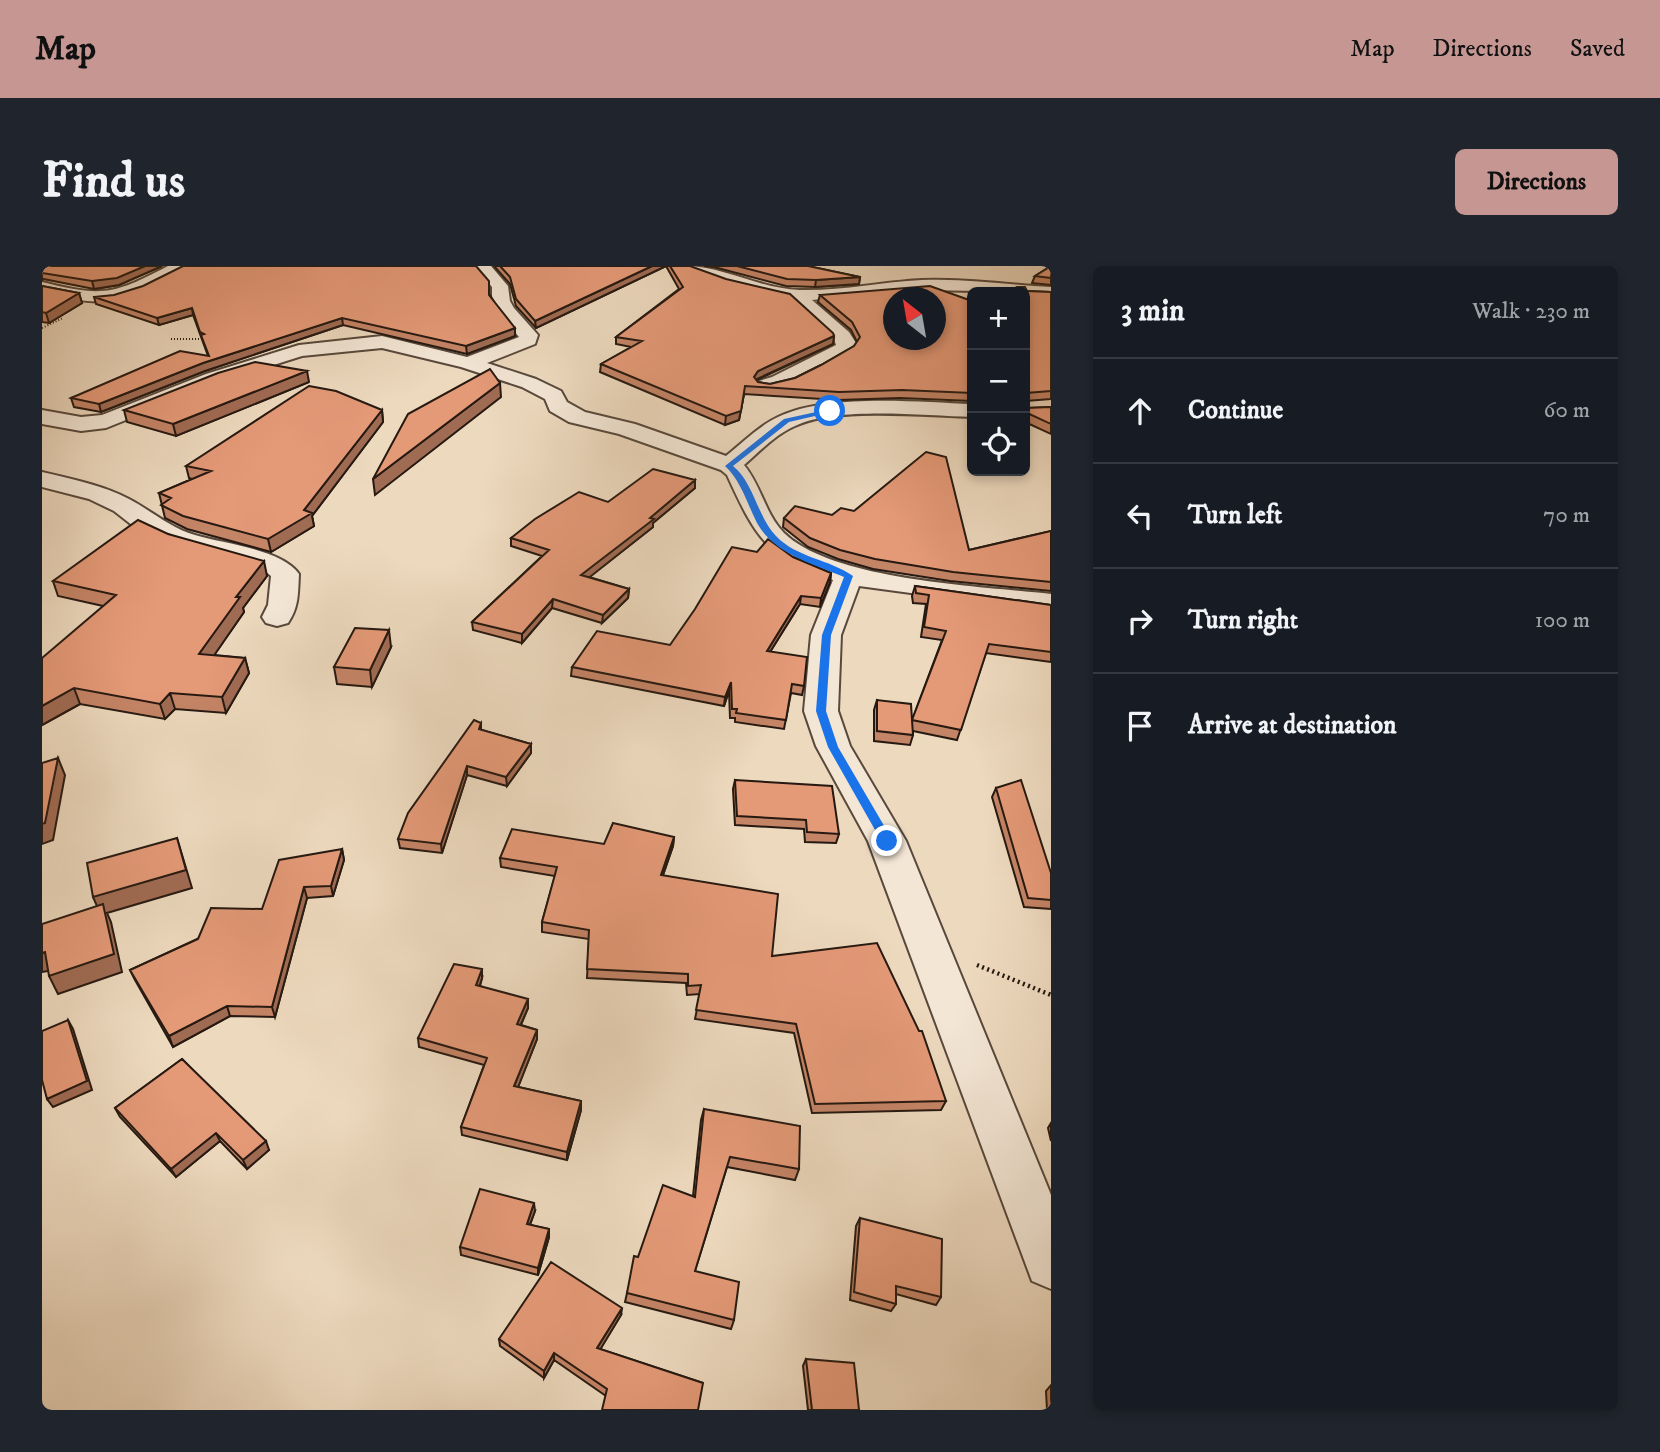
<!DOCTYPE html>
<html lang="en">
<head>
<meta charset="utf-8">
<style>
	body { margin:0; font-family:"IM FELL DW Pica",serif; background:#20242c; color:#f1f3f6 }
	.controls { position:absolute; right:21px; top:21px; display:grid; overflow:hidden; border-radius:10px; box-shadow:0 4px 10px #0003 }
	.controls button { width:63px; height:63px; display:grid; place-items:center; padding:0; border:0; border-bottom:2px solid #363941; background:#171b24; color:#f1f3f6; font:35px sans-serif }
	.compass { position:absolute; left:841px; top:21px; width:63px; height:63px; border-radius:50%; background:#171b24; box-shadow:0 4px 10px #0003; rotate:329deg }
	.stop { position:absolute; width:21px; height:21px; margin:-16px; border:5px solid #1a73e8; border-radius:50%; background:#fff }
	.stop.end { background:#1a73e8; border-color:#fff; box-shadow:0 2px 7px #0008 }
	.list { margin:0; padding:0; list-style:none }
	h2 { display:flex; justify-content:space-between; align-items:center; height:91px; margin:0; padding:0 28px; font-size:30px }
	h2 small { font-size:23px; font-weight:400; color:#9ea1a6 }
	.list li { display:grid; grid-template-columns:46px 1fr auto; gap:21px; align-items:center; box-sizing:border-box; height:105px; padding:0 28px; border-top:2px solid #363941 }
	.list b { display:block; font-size:26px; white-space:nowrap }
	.list em { font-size:23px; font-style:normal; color:#9ea1a6 }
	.icon { flex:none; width:38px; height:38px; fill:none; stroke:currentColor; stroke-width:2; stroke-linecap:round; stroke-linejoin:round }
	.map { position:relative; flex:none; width:1009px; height:1144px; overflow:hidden; border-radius:10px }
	header { display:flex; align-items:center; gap:42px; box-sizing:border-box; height:98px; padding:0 35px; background:#c59692; color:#111 }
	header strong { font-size:33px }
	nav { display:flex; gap:38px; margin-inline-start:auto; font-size:24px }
	.intro { display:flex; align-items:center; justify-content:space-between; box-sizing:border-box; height:168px; padding:0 42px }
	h1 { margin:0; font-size:49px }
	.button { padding:18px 32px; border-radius:10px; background:#c59692; color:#111; font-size:24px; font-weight:700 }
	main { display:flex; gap:42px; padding:0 42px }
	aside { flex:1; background:#171b24; border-radius:10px; box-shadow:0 4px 10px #0003 }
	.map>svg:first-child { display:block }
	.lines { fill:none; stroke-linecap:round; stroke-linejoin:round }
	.street-casing { stroke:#58493c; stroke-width:4 }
	.path-far1 { stroke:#261911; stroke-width:2; stroke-dasharray:1 2; stroke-linecap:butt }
	.path { stroke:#261911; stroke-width:4.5; stroke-dasharray:2 3.5; stroke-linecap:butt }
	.street { fill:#f3e6d5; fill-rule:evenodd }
	.wall { fill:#c48466; stroke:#261911; stroke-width:2 }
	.shaded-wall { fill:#a06b53; stroke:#261911; stroke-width:2 }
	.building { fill:#e49977; stroke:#261911; stroke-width:2; fill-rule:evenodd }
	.route { fill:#1a73e8 }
</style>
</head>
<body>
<header>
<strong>Map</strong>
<nav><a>Map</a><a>Directions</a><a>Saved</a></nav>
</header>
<div class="intro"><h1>Find us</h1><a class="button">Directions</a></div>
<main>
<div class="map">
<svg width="1009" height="1144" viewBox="0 0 1009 1144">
	<rect width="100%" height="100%" fill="#edd9be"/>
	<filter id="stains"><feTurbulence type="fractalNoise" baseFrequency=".00286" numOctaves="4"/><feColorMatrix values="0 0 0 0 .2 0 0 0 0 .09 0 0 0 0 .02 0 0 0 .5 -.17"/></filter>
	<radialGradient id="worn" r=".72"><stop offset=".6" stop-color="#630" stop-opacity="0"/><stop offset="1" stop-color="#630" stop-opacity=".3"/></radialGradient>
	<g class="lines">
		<g class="street-casing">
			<path id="street" d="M126,0h20c-7,8 -19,12 -28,17 -44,24 -71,22 -118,9v-10c60,15 71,13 126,-16z
				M432,0h17l17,20 2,15 4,7 24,27 -3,9 -48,19 49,16 25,12 6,11 18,10 50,12 91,32c16,-13 33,-30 52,-39 49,-24 140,-15 194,-13v13c-48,-1 -134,-11 -177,9 -19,8 -36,26 -51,39 17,20 21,49 40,68 50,48 198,53 267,61v18l-192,-26 -18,49 -3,76 12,35 56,95 145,354v94l-19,-8 -164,-440 -52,-95 -12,-35 7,-76 22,-55c-66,-21 -78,-44 -106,-105l-6,-5 -102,-36 -50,-12 -19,-11 -5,-12 -23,-12 -61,-20 -79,-19 -80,8 -82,26 -114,46 -25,3 -39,-7v-14l39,7 21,-2 104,-41 93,-29 83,-9 85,21 52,-20 -21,-26 -6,-10v-14z
				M643,0c39,0 75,23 115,24 41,1 81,-8 122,-10 43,-2 87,5 129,7v10l-26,-1v-4l-101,-2 -112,10 37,32 7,11 -5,9c-23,12 -67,44 -92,37l-3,-4 3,-4 13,-4 64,-32 -2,-6 -44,-40 -64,-15 -39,-15z
				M0,206c30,7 60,13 87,27 23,12 41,29 66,36 29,9 87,14 104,39 -1,19 0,33 -11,49l-11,3 -11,-3 -4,-6 6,-12 3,-29 -6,-5 -92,-25 -36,-17 -23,-18 -25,-12 -47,-12z"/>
		</g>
		<path class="path-far1" d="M0,62l21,-10
			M129,73h36"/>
		<path class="path" d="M935,699l74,30"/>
		<use href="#street" class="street"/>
	</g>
	<path class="wall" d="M0,0h120l-43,19 -25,4 -51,-10 -1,2z
		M452,0h172l-130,62 -20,-22 -6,-22z
		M624,0h24l144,70 -1,8 -76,36 1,2 12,2 25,-6 26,-13 33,-19 3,-4 -6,-12 -33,-28 2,-7 152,6v100l-72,-3 -62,2 -94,-6 -5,26 -14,5 -125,-53 1,-8 30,-17 -15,-3v-7l63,-48z
		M662,0h104l52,11 -1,7 -44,3 -29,-1 -72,-19z
		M1009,0v19l-19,-2 3,-7z
		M0,20l37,7 3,10 -33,20 -7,-1z
		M985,25l24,1v107l-25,2v7l25,-1v27l-26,-12v-130z
		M448,29l25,41 -48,18 -124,-29 -138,46 -104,41 -27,-5 -3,-9 137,-42 -15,-41 -34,10 -63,-21 -2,-7z
		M267,116l-133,54 -49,-14 -3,-12z
		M340,144l1,12 -71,94 2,10 -43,26 -84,-23 -22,-11 -6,-25 33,-14 -3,-1 -3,-12z
		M653,214v8l-42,35v4l-64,50 40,12 -1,9 -26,25 -50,-15 -30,35 -49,-13 -1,-8 70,-66 -31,-10v-8l97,-36z
		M742,252l185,32 82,-19v60l-101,-10 -77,-12 -35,-10 -30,-12 -25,-20z
		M126,268l99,42 -24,32 1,4 -30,43 31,3 4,15 -23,40 -51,-4 -10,10 -85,-15 -38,21 61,-119 -45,-10 -5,-15z
		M751,291l38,16 -1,9 -10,25 -20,-3 -30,48 34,34 -2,9 -11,-2 -7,36 -49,-7v-4h-5l-1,-27 -5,15 -153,-30 1,-9 98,-22z
		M873,320l136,19v57l-65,-9 -29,87 -44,-9v4l-3,10 -36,-4v-31l3,-10 35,20 30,-80 -21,-3 5,-33 -13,-1 -1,-7z
		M349,381l-19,40 -35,-3 -3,-17z
		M439,457v7l50,14v9l-24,33 -40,-11 -25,78 -42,-5 -2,-9z
		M693,514l104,54 -3,9 -31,-1 -1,-13 -69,-4 -2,-36z
		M954,522l55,85v36l-27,-2 -32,-110z
		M632,571l-1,9 -10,29 109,81 174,145 -5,9 -129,3 -18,-80 -99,-14 5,-25 -13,1 -1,-12 -99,-5 2,-39 -47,-7v-10l13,-46 -54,-9 -1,-9 104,-14z
		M300,583l2,11 -11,36 -26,2 -32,119 -45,-1 -57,31 -38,-67 -5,-10 132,-61z
		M440,712l-2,8 48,22 -7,17 16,5v9l-19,48 63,14v9l-14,50 -105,-25 -1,-8 23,-62 -65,-18 -1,-9z
		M140,793l87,91 -22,19 -27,-28 -44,36 -56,-60 -5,-9z
		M662,843l95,60 -4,11 -68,-13 -32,104 39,49 -3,9 -106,-27 2,-9 11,-36 55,-61 8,-76z
		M1009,857v18l-3,-13z
		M493,945l-5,14 19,4v8l-11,38 -77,-20 -1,-8z
		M818,952l81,79 -5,8 -40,-11v10l-5,7 -41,-11 6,-74z
		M579,1049l-21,34 103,34 -97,13 -52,-36 -10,18 -44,-32 -1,-7z
		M764,1093l53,51h-51l-5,-44z
		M1009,1119v25h-4l-1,-19z"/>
	<path class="shaded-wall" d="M103,0h17l-43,19 -25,4 -2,-8z
		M610,0h14l-130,62 -1,-7z
		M818,11l-1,7 -44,3 1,-7z
		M37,27l3,10 -33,20 -3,-10z
		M150,42l1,7 -34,10 -2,-7z
		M300,52l1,7 -138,46 -104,41 -2,-8 104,-41z
		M473,62v8l-48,18 -1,-8z
		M792,70l-1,8 -76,35 -4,6 1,-8 4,-6z
		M265,105l2,11 -133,54 -3,-12z
		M458,117l1,14 -126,98 -2,-16z
		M702,128l-5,26 -14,5 1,-9z
		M340,144l1,12 -71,94 2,10 -43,26 -3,-13 36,-29z
		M653,214v8l-42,35v4l-72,57v-9z
		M222,295l3,15 -24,32 1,4 -40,58 -5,-16 37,-57z
		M789,307l-1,9 -10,25 1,-9z
		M587,323l-1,9 -26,25 1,-8z
		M759,330l-1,8 -35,56 2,-9z
		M511,333l-1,9 -30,35v-9z
		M347,364l2,17 -19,40 -2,-17z
		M203,392l4,15 -23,40 -4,-16z
		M689,416l-2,9 -5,15 1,-9z
		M32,422l6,16 -38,21v-19z
		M128,427l5,16 -10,10 -5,-15z
		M489,478v9l-24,33 -1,-9z
		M16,492l7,17 -12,65 -11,4v-20z
		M425,500v9l-25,78 -1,-9z
		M632,571l-1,9 -13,38 1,-9z
		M135,572l15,50 -85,25 4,9 11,50 -64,22 -9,-18 52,-61 -8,-18z
		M300,583l2,11 -11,36 -2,-10z
		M262,621l3,11 -32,119 -3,-10z
		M3,686l9,18 -12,2v-19z
		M440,703v9l-5,16 -1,-9z
		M486,733v9l-11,25v-9z
		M185,740l3,10 -57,31 -4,-11z
		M26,754l5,9 19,61 -39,17 -6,-8z
		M495,764v9l-22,56 -1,-9z
		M539,835v9l-14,50v-8z
		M174,867l4,8 -44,36 -5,-8z
		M224,875l3,9 -22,19 -4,-9z
		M492,937l1,8 -8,21v-8z
		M507,963v8l-11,38v-7z
		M580,1042l-1,7 -24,40v-7z
		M512,1087v7l-10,18v-7z"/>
	<path class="building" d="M0,0h103l-28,12 -25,3 -50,-8z
		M141,0h293l13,15v14l26,33 -49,18 -124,-28 -139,45 -104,41 -28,-6 109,-47 29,5 -8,-21 3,-1 -4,-2 -8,-24 -35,10 -63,-21 20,-2 29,-9z
		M458,0h152l-117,55 -19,-22 -6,-22z
		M628,0h20l36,13 64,15 43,39 1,3 -76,35 -4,6 4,5 12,2 25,-6 26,-13 33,-19 6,-9 -8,-15 -32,-27 110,-9 42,15v92l-70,-3 -63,2 -94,-6 -4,25 -15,5 -125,-52 41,-23 -26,-4 67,-50zM851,32h42v42h-42z
		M695,0h71l52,11 -44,3 -29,-1z
		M1009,0v12l-16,-2z
		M0,20l37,7 -33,20 -4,-1z
		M975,21h8l2,4 24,1v99l-25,2v15l25,-1v17l-26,-12v-120h-17z
		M213,96l52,9 -134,53 -49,-14 94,-37z
		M448,103l10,14 -127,96 35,-65z
		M267,120l27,5 46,19 -78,100 8,3 -44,26 -85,-23 -22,-11 10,-7 -12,-5 52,-22 -25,-5z
		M884,186l20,5 23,93 82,-19v51l-98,-10 -78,-13 -35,-9 -30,-12 -26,-20 11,-12 37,9 9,-7 13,3z
		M611,203l42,11 -45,38 4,1 -73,56 48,14 -26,26 -50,-16 -31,35 -50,-12 77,-72 -38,-12 24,-19 44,-27 29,10z
		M96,254l30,14 96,27 -28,36h4l-41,57 46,4 -23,39 -52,-4 -10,11 -86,-16 -32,18v-48l74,-63 -63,-14z
		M726,273l25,18 38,16 -10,25 -20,-2 -34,55 40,6 -3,29 -12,-2 -6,36 -50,-7 1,-4h-5l-1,-27 -6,15 -153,-30 25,-36 73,14 25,-36 37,-62 25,5z
		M873,320l136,19v47l-62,-8 -28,86 -49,-10 1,15 -36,-4v-31l34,4 1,16 34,-89 -22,-4 5,-32 -13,-2z
		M313,362l34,2 -19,40 -36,-3z
		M432,454l7,3 -2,6 52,15 -25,33 -39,-11 -26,78 -43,-5 10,-26z
		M16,492l-13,65 -3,1v-61z
		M693,514l97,6 7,48 -32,-2 -1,-12 -69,-4z
		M979,514l30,93v27l-23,-2 -32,-110z
		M571,557l61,14 -13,38 117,19 -6,62 105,-13 42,88h3l24,70 -131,3 -19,-80 -100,-14 5,-25 -13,1v-12l-101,-5 2,-39 -47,-8 15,-55 -57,-9 12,-29 92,15z
		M135,572l9,32 -93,27 -6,-34z
		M300,583l-11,37 -27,1 -32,120 -45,-1 -58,30 -39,-66 68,-31 13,-31 51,1 17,-49z
		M61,638l11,50 -65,22 -4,-24 -3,1v-29z
		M412,698l28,5 -6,16 52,14 -11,25 20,6 -23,56 67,15 -14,51 -106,-25 26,-69 -69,-20z
		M26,754l19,61 -40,18 -5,-19v-49z
		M140,793l84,82 -23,19 -27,-27 -45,36 -56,-61z
		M662,843l96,17 -1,43 -69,-12 -35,114 44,11 -5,38 -107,-27 7,-37 4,1 25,-72 32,12z
		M438,923l54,14 -7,21 22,5 -11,39 -78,-21z
		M818,952l82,21 -1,58 -45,-11v18l-42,-12z
		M509,996l71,46 -25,40 106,35 -5,27h-96l5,-21 -53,-36 -10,18 -45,-32z
		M764,1093l48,4 5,47h-47z"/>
	<path class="route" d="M788,143l2,3 -43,10 -56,44c21,17 24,50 43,70 21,22 53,23 77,40l-22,59 -5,76 12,36 55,94 -6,4 -4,-1 -55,-97 -12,-36 6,-76 22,-58c-30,-13 -70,-23 -87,-54 -10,-20 -16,-42 -32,-57l59,-47z"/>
	<rect width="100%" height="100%" filter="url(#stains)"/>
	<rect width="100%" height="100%" fill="url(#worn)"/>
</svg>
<div class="controls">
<button>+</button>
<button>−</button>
<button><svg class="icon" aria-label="locate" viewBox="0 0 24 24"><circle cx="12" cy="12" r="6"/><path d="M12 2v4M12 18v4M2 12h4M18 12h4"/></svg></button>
</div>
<svg class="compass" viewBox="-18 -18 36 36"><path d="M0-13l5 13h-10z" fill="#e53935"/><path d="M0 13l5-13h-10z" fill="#9ea1a6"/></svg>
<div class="stop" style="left:788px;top:145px"></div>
<div class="stop end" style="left:845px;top:575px"></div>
</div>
<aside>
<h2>3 min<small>Walk · 230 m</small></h2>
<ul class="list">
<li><svg class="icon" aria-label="ahead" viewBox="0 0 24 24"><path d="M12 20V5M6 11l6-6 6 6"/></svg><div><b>Continue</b></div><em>60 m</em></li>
<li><svg class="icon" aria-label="left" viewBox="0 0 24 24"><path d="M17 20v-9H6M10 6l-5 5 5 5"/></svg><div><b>Turn left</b></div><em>70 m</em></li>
<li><svg class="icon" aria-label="right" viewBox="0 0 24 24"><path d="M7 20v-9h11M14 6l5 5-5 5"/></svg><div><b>Turn right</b></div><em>100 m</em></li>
<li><svg class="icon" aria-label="arrive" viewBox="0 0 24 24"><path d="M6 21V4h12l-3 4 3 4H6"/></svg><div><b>Arrive at destination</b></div></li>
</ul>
</aside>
</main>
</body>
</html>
